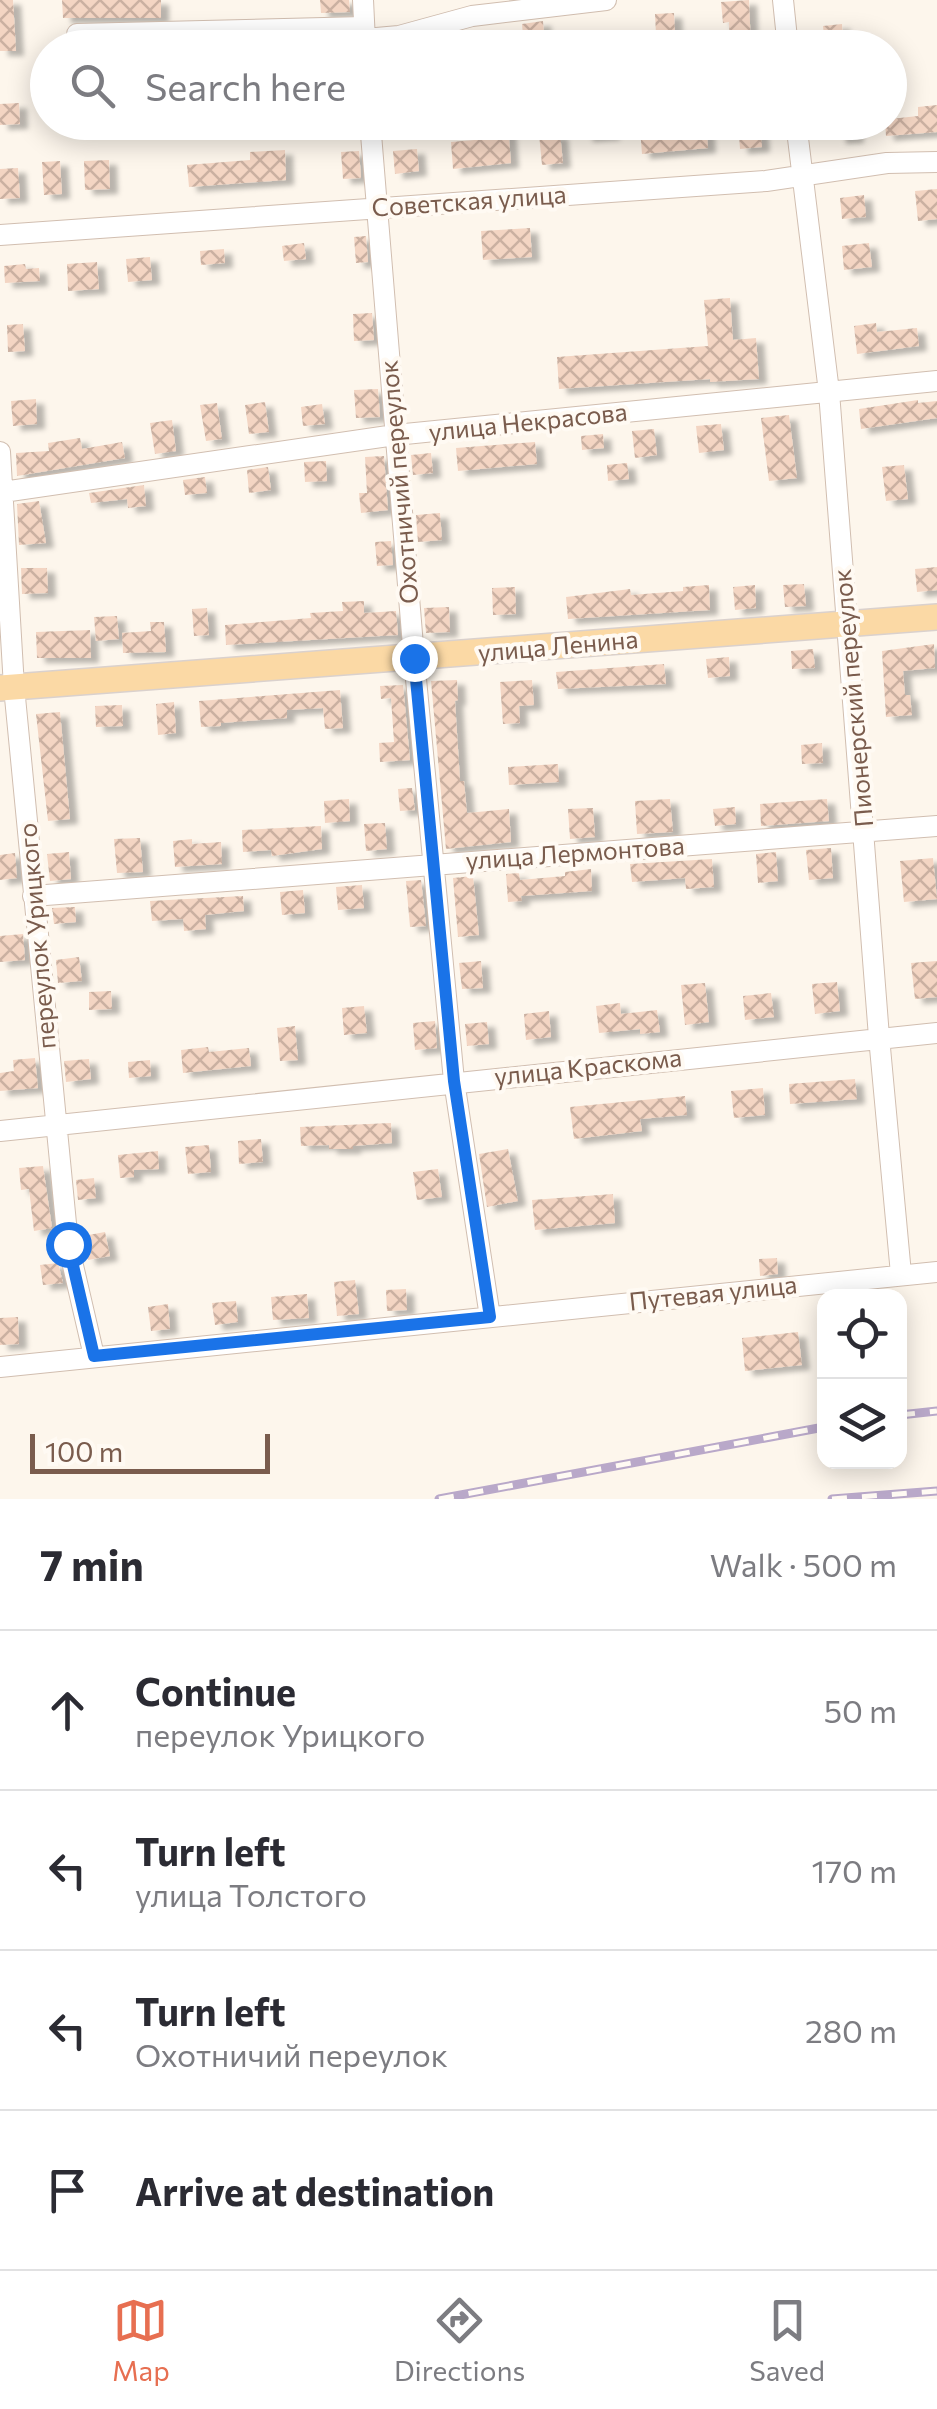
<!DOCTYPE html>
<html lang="en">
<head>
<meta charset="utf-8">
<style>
	body { margin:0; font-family:Commissioner,sans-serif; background:#f7f7f7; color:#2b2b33 }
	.controls { position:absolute; right:30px; bottom:30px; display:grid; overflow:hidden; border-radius:20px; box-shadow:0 5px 25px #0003 }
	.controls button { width:90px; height:90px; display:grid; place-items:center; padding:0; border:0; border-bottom:2px solid #e1e1e2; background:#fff; color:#2b2b33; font:50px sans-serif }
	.scale { position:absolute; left:30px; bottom:25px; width:240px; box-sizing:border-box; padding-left:10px; border:5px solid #7a5c4d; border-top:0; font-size:28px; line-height:35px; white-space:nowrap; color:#7a5c4d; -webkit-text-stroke:8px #fffaf3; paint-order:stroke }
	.stop { position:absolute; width:30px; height:30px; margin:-22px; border:8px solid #1a73e8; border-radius:50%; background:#fff }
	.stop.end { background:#1a73e8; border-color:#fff; box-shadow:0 2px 10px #0008 }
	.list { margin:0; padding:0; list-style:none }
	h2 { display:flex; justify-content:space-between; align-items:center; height:130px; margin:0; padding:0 40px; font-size:42px }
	h2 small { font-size:32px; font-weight:400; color:#7c7c81 }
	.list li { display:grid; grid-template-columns:65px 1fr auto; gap:30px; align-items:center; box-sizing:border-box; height:160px; padding:0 40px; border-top:2px solid #e1e1e2 }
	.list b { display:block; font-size:38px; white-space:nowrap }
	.list p { margin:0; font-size:32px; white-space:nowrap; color:#7c7c81 }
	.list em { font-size:32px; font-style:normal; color:#7c7c81 }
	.icon { flex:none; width:55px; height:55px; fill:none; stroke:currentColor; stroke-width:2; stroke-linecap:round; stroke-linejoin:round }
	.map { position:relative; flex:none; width:937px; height:1499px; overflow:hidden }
	.search { position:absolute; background:#fff; box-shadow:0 5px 25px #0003; left:30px; right:30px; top:30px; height:110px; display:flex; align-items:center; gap:25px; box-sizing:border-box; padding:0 35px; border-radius:55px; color:#7c7c81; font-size:38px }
	.sheet { height:770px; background:#fff }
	nav { display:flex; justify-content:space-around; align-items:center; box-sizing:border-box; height:140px; border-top:2px solid #e1e1e2; background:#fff; font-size:28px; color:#7c7c81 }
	nav a { display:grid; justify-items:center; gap:5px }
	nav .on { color:#e76f51 }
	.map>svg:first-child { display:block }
	.building { fill:url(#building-cross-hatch); filter:url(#shadow) }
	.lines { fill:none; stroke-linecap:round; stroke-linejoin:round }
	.minor-casing { stroke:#d1beb0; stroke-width:22 }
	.major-casing { stroke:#dad1cd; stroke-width:28 }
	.minor { stroke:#fff; stroke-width:20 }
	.major { stroke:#fbd9a5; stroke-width:25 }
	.rail-casing { stroke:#b9a8c9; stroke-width:9 }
	.rail { stroke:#fffaf3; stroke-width:5; stroke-dasharray:15; stroke-linecap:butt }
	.route { stroke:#1a73e8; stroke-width:12 }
	.labels { text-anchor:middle; stroke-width:8; stroke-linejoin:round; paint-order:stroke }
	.street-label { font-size:25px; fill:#7a5c4d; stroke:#fffaf3 }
</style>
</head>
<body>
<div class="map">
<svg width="937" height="1499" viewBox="0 0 937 1499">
	<defs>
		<pattern id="building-cross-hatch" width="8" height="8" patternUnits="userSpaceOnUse" patternTransform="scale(2.5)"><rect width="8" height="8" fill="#f3d5c3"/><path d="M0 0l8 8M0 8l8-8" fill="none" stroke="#cab0a1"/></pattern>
		<filter id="shadow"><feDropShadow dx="8" dy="5" stdDeviation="2.5" flood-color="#0004"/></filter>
	</defs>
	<rect width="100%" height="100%" fill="#fdf6ec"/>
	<path class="building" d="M0,0h13l3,51h-16z
		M62,0h99v18h-98z
		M320,0h29l1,12 -29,1z
		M749,0l2,48h-21l-1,-26 -6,1 -2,-21z
		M674,13l1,20 -19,1 -1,-20z
		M543,21l2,27h-21l-2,-24z
		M842,24l1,19 -18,2 -2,-19z
		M351,41l2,7h-33v-6z
		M19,103l1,21 -20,1v-21z
		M937,105v27l-51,4 -1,-14h5v-3l28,-3v-9z
		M584,122h27l1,13 -27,2z
		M683,122h23l2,26 -66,6 -2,-25 43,-4z
		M738,122h22l2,25 -22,2z
		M837,122h17l2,16 -18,1z
		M508,126l3,37 -58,6 -2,-27 35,-3 -1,-11z
		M560,133l3,30 -21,2 -3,-31z
		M417,149l2,22 -24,3 -2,-23z
		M285,150l1,30 -97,7 -2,-22 63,-5v-8z
		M359,151l2,27 -18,1 -2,-27z
		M109,160l1,29 -25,1 -1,-29z
		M60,161l2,33 -18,1 -2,-33z
		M18,168l2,30 -20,1v-30z
		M937,189v30l-19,2 -3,-30z
		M864,195l2,22 -24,2 -2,-21z
		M530,228l2,29 -49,3 -2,-29z
		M366,236l2,26 -12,1 -2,-26z
		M304,243l2,16 -22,2 -2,-15z
		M869,243l3,24 -28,3 -2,-24z
		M224,249l1,14 -24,2 -1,-14z
		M150,257l2,23 -24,2 -2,-23z
		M97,262l2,27 -31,2 -1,-27z
		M25,264l1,5 13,-1 1,13 -35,2 -1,-17z
		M730,298l3,42 23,-2 3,41 -49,3v-3l-151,10 -2,-32 151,-11 -4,-46z
		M372,313l2,27 -20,1 -1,-27z
		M876,323l1,9 40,-4 2,18 -62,8 -3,-28z
		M23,324l2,27 -17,1 -1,-27z
		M378,389l2,28 -24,1 -2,-28z
		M36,399l1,25 -24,2 -2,-25z
		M918,400v3l19,-2v17l-76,11 -2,-20z
		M265,402l4,30 -20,2 -4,-29z
		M217,403l5,36 -16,2 -6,-36z
		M322,404l3,20 -22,2 -2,-19z
		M789,415l8,63 -28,3 -8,-63z
		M172,420l4,31 -21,3 -5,-31z
		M721,424l3,26 -25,3 -3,-27z
		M654,429l3,26 -22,3 -3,-27z
		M603,434l1,14 -22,2 -1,-14z
		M80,438l2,11 40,-7 3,16 -108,18 -1,-23 33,-2 -1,-8z
		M535,442l2,22 -79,7 -2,-23z
		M431,453l2,20 -20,2 -2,-20z
		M384,456l4,54 -27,3 -2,-20h8l-2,-36z
		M326,461l1,20 -22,1 -1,-20z
		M627,463l2,16 -21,2 -1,-16z
		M904,465l4,34 -22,2 -4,-34z
		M268,467l3,23 -22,3 -2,-23z
		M205,477l2,16 -22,2 -2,-15z
		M144,485l2,21 -18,2 -1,-9 -36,4 -2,-10z
		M39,501l7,42 -27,2 -2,-41z
		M440,513l2,27 -24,2 -2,-27z
		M391,541l2,24 -16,1 -2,-24z
		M937,567v23l-20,2 -2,-23z
		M21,568h26l1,25 -26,1z
		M804,584l2,22 -21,1 -2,-22z
		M709,585l1,25 -142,9 -2,-22 64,-8 1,6 52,-4v-4z
		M755,585l1,23 -21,2 -2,-23z
		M515,587l1,27 -23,1 -1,-27z
		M364,601v12l32,-2 2,24 -172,10 -1,-20 86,-7 -1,-5 33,-2 -1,-9z
		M449,607l1,25 -24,1 -2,-25z
		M207,608l2,27 -15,1 -2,-27z
		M117,616l2,23 -23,2 -2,-24z
		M150,622h14l2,30 -43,1 -1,-20 29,-2z
		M90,630l1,28h-54l-1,-26z
		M934,644l1,24 -32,3 2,24h5l2,20 -26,2 -4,-66z
		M813,649l2,19 -23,1 -1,-18z
		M729,657l1,19 -22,2 -2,-19z
		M664,664l2,20 -108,5 -2,-17z
		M457,680l1,20 -3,1 5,80h4l3,32 42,-4 2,33 -65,7 -15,-168z
		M532,680l2,25 -15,1 1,17 -17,1 -3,-42z
		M403,685l7,75 -30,2 -1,-19 15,-1 -3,-44 -10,1 -1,-13z
		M340,690l3,38 -18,1 -2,-21 -36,2v8l-66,5v3l-20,1 -2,-26z
		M174,702l2,31 -18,2 -2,-31z
		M122,705l1,21 -27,1 -1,-21z
		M60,712l10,107 -22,2 -12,-107z
		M822,743l1,20 -21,1 -1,-19z
		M558,764l1,18 -50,3 -1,-18z
		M412,788l3,22 -15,1 -2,-22z
		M349,799l1,22 -25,2 -1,-22z
		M670,799l3,33 -36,2 -2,-33z
		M827,799l2,22 -68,5 -1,-22z
		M735,807l1,17 -21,2 -2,-17z
		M593,808l2,29 -25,2 -2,-30z
		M385,823l2,26 -21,2 -2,-27z
		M321,826l1,23 -50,7 -1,-6 -28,2 -1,-22z
		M140,838l3,34 -26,1 -3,-34z
		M192,839v5l29,-2 1,22 -47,3 -2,-26z
		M831,848l2,30 -24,2 -3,-30z
		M69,852l2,27 -21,2 -3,-27z
		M776,852l2,29 -20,2 -2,-29z
		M15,853l2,25 -17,2v-25z
		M933,858l4,41 -33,3 -4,-41z
		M712,859l2,28 -28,2 -1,-11 -53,4 -2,-18z
		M591,869l1,22 -71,5 1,5 -14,1 -2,-28 13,-1 1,7 45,-4v-4z
		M473,876l6,59 -21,2 -5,-59z
		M421,880l5,46 -16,1 -4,-46z
		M362,885l2,23 -26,2 -2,-23z
		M303,890l2,23 -23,2 -2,-23z
		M243,896l1,15 -39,4 1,14 -22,2 -1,-12 -31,2 -2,-20z
		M75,907l1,15 -22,2 -2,-16z
		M23,934l2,26 -25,2v-26z
		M79,957l3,24 -24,2 -2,-23z
		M481,961l2,27 -21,1 -3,-26z
		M937,961v36l-22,2 -4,-36z
		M837,982l3,29 -25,3 -3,-30z
		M705,983l4,39 -24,3 -4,-40z
		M111,991l1,18 -23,1v-18z
		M771,993l3,24 -29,3 -2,-24z
		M620,1003l1,11 36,-4 3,22 -20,2v-5l-41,4 -3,-27z
		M364,1006l3,27 -23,2 -2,-27z
		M549,1011l2,26 -25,3 -2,-26z
		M435,1021l2,27 -22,2 -2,-27z
		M487,1022l2,22 -22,2 -2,-22z
		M295,1026l3,34 -18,1 -3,-33z
		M208,1047l1,5 40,-4 2,18 -68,7 -2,-23z
		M35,1058l3,30 -38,3v-18l14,-2 -1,-11z
		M89,1059l2,20 -25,3 -2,-21z
		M150,1060l1,16 -22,2 -1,-16z
		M855,1079l2,20 -67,5 -1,-20z
		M763,1088l2,27 -31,3 -3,-27z
		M685,1096l2,19 -47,4 2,12 -68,8 -4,-32z
		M391,1123l1,20 -39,3v3h-24v-4l-28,1 -1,-19z
		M261,1139l2,23 -24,2 -1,-23z
		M209,1145l2,27 -23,2 -3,-27z
		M508,1149l10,52 -31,6 -8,-53z
		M158,1151l1,18 -25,1v7l-14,1 -2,-23z
		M43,1166l9,62 -18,3 -5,-42 -8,1 -2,-22z
		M438,1169l4,28 -25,3 -4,-28z
		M94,1178l2,20 -18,2 -2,-20z
		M613,1194l2,29 -80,7 -3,-30z
		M105,1232l5,24 -22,4 -5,-24z
		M777,1258l1,16 -18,2 -1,-17z
		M58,1263l5,20 -20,2 -3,-20z
		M355,1280l4,34 -22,2 -3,-34z
		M406,1289l1,21 -20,1 -1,-21z
		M307,1294l2,24 -36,2 -2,-23z
		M236,1301l2,21 -23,3 -3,-22z
		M168,1304l2,25 -19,2 -3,-24z
		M18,1317l1,27 -19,1v-27z
		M798,1332l4,33 -57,6 -3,-33z"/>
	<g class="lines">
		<g class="minor-casing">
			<path id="minor" d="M363,0l2,41
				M783,0l5,48
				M77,34l287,-7
				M365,39l34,-3 73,-20 134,-16
				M370,122l44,536 40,423 36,236
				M796,122l33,270 50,645 22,237
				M0,235l766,-54 121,-18 50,-1
				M0,452l14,235 54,557 26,112
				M3,492l392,-57 542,-54
				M33,896l904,-70
				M0,1131l937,-98
				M0,1367l937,-95"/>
		</g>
		<g class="major-casing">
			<path id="major" d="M0,688l937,-71"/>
		</g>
		<use href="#minor" class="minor"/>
		<use href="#major" class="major"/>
		<g class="rail-casing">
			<path id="rail" d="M900,1415l37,-4
				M439,1499l385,-72
				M832,1499l105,-8"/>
		</g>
		<use href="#rail" class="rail"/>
	</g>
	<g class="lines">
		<path class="route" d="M68,1244l26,112 396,-39 -36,-236 -40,-423"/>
	</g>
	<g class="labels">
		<g class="street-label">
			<text transform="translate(469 201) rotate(-4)" y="9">Советская улица</text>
			<text transform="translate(528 422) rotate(-6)" y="9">улица Некрасова</text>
			<text transform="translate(399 482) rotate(-95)" y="9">Охотничий переулок</text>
			<text transform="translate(558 646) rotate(-5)" y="9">улица Ленина</text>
			<text transform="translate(853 698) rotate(-95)" y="9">Пионерский переулок</text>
			<text transform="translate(575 853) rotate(-4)" y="9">улица Лермонтова</text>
			<text transform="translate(37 936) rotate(-95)" y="9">переулок Урицкого</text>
			<text transform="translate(588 1067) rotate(-6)" y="9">улица Краскома</text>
			<text transform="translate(713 1293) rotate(-6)" y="9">Путевая улица</text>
		</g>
	</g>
</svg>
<div class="controls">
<button><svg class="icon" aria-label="locate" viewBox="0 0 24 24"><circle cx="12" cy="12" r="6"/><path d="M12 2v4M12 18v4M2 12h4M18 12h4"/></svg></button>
<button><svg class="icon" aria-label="layers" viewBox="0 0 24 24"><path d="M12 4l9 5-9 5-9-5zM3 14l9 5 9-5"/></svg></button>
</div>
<div class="scale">100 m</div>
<div class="stop" style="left:68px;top:1244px"></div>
<div class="stop end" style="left:414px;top:658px"></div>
<div class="search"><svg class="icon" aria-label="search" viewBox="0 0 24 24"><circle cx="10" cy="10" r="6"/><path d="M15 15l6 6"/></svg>Search here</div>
</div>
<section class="sheet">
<h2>7 min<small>Walk · 500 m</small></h2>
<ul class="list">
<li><svg class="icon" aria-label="ahead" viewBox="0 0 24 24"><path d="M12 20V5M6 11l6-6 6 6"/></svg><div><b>Continue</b><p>переулок Урицкого</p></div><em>50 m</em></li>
<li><svg class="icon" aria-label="left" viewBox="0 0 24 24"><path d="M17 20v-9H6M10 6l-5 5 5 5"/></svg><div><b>Turn left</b><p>улица Толстого</p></div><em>170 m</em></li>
<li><svg class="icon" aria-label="left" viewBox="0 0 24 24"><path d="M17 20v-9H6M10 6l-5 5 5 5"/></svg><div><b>Turn left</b><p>Охотничий переулок</p></div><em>280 m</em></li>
<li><svg class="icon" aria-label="arrive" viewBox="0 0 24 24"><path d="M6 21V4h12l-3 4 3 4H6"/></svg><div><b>Arrive at destination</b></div></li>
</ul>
</section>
<nav>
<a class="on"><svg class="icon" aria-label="map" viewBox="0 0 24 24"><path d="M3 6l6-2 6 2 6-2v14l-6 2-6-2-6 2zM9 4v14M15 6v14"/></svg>Map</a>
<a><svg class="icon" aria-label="directions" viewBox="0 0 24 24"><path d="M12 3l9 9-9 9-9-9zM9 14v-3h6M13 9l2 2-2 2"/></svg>Directions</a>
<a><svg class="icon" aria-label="saved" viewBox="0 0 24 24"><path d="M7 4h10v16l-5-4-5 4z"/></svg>Saved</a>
</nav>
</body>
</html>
